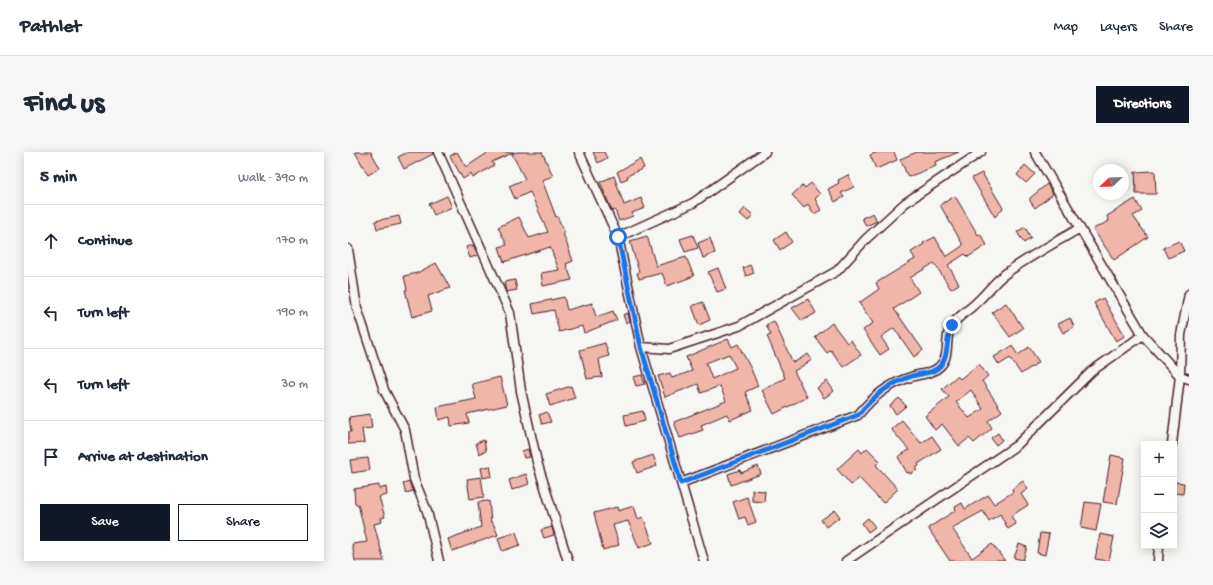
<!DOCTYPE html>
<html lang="en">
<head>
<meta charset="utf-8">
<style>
	body { margin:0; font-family:"Gochi Hand",sans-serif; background:#f6f6f7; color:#1f2937 }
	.controls { position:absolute; right:12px; bottom:12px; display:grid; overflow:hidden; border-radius:0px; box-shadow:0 2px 10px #0003 }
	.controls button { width:36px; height:36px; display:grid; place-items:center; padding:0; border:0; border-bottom:1px solid #e0e1e3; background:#fff; color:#1f2937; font:20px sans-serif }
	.compass { position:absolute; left:745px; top:12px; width:36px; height:36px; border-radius:50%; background:#fff; box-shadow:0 2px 10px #0003; rotate:247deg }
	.stop { position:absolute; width:12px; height:12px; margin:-9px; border:3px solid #1a73e8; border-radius:50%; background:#fff }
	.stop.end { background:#1a73e8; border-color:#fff; box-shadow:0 1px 4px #0008 }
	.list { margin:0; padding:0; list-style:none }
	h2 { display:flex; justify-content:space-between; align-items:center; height:52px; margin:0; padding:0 16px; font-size:17px }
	h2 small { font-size:13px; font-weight:400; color:#747a83 }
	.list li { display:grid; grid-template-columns:26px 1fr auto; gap:12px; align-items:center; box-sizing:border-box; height:72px; padding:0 16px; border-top:1px solid #e0e1e3 }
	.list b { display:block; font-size:15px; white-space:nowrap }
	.list em { font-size:13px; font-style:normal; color:#747a83 }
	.actions { display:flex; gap:8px; padding:12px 16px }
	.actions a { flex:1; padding:9px 0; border:1px solid #111827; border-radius:0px; text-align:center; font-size:14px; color:#111827 }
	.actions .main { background:#111827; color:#fff }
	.icon { flex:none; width:22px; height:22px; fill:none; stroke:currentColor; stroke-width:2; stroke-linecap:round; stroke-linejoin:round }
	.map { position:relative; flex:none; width:841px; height:409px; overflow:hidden; border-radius:0px }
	header { display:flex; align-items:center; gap:24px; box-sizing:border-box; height:56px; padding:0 20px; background:#fff; border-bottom:1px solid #e0e1e3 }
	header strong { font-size:19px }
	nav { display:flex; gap:22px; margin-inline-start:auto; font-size:14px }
	.intro { display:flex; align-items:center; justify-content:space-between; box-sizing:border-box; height:96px; padding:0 24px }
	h1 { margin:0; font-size:28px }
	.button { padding:10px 18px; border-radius:0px; background:#111827; color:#fff; font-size:14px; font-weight:700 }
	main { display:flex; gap:24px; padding:0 24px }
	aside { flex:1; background:#fff; border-radius:0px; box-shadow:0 2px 10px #0003 }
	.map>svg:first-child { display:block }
	.building { fill:#f0b6a9; stroke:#4a1f2b; fill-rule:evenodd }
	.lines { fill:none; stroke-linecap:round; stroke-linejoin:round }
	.street-casing { stroke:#4a1f2b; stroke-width:11 }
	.street { stroke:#f6f6f2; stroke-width:8 }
	.route { stroke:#1a73e8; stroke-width:5 }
</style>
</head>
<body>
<header>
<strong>Pathlet</strong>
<nav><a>Map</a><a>Layers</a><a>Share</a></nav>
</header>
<div class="intro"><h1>Find us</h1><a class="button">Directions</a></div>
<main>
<aside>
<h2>5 min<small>Walk · 390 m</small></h2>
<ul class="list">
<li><svg class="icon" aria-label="ahead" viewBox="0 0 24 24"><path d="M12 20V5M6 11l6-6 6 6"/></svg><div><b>Continue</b></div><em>170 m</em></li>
<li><svg class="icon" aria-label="left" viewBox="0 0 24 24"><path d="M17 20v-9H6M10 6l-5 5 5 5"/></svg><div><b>Turn left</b></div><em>190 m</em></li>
<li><svg class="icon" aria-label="left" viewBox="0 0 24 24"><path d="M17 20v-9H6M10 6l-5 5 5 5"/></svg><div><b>Turn left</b></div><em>30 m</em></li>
<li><svg class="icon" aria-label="arrive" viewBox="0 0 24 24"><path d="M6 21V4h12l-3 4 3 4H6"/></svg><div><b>Arrive at destination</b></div></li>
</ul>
<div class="actions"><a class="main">Save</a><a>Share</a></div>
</aside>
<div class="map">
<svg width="841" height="409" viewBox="0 0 841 409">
	<rect width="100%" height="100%" fill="#f6f6f2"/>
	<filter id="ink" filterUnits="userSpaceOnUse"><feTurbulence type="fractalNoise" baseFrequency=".025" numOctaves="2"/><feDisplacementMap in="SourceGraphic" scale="8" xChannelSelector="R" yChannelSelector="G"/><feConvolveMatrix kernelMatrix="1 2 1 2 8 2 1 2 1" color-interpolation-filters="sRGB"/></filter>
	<g filter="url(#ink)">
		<path class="building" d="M7,0h16l9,16 -12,7z
			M60,0h25v2l-29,15 -6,-12z
			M109,0l9,15 23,-15h25l-22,10 2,3 -21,13 -2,-4 -8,5 -13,-23z
			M169,0h25l11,24 -11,4 14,37 1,-1 8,17h-2l10,28 -7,3 6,16 -29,6 -2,-13 18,-3 -9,-23 -46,15 -5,-15 8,-2 -9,-18 21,-10 10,21 19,-6 -18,-40 -15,7 -6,-13 16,-7 -13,-25z
			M245,0h11l3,6 -9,5z
			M530,0h16l3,8 -21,9 -6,-14z
			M569,0h42l-24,10 1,4 -28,11 -8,-18z
			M292,7l4,9 -17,8 1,2 -7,3 -4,-9z
			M677,13l10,9 -9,9 -9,-8z
			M807,19l1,23h-20l-1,-22z
			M634,21l21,35 -8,9 -23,-39z
			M500,23l6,12 -13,6 3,4 -9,5 -7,-13 11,-6 -1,-3z
			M266,24l10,29 17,-7 4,10 -13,5 1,3 -14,5 -4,-11 -3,1 -12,-29z
			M463,31l9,11 -5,5 6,11 -7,4 -6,-10 -4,4 -12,-13 11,-10 2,3z
			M699,32l6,10 -18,14 -5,-7v-3z
			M99,44l5,11 -18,8 -5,-11z
			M607,44l23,39 2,-1 7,11 -19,12 -3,-3 -17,11 11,19 -8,5 -17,-26 -24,15 9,14 -25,17 29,41 -9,7 -20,-29 -13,9 8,12 -9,6 -17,-25 10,-7 -14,-20 20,-14 -3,-6 39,-24 -4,-7 13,-8 -1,-1 12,-6 11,20 15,-10 2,-2 -23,-40z
			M787,47l7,12 -9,5 15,21 -34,23 -21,-31 16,-8 -2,-5z
			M397,56l8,7 -5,6 -8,-7z
			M525,61l4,8 -11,5 -4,-8z
			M51,64l2,8 -24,5 -2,-8z
			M677,75l6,11 -7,5 -7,-11z
			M438,80l6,10 -12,8 -6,-10z
			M345,83l5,13 -13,4 -5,-13z
			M299,84l9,30 30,-9 8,19 -27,10 -5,-13 -23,6 -2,-6 2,-1 -9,-31z
			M362,86l5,15 -12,5 -5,-15z
			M831,89l5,10 -16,7 -5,-10z
			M125,93l5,10 -8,3 -4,-11z
			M88,111l14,25 -22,8 4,15 -20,6 -7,-27h2l-3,-14 13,-3z
			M402,113l4,8 -8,3 -3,-8z
			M370,116l8,21 -9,3 -9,-20z
			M167,128l2,10 -11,2 -2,-10z
			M216,145l3,13 25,-7 4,14 17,-6 4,9 -33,13 -2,-7 -23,6 -5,-22 -20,4 -2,-10z
			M755,146l22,38 -9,5 -22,-38z
			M460,147l8,14 -14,8 -10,-13z
			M355,150l7,18 -11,5 -7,-19z
			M658,151l17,25 -13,9 -18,-25z
			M280,161l2,8 -4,2 -3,-8z
			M722,166l4,9 -11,6 -5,-9z
			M426,169l19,42 15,-9 4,6 -18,11 13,26 -33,17 -12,-24 23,-12 -18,-42 4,-1 -5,-10z
			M484,171l15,20 4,-3 10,15 -18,12 -12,-17 -4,3 -12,-16z
			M380,187l4,8 6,-3 13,25 7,17 -13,6 8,18 -23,10 -3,-6 -26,11 2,5 -23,8 -6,-16 52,-21 -6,-15 -19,7 -3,-9 -33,13 -7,-21 12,-3 2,5 20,-7 -6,-14zM381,202l7,14 -24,11 -6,-16z
			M257,191l4,13 -10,3 3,18 -15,2 -7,-29z
			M664,194l6,9 11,-8 10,15 -18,12 -11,-16 -11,7 -5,-8z
			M631,212l9,12 -6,5 20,30 -14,10 4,7 -18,15 -5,-5 -10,8 -17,-22 -7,6 -10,-14 24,-19 -7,-8 15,-13 3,3zM623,238l12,19 -14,9 -13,-16z
			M294,223l3,9 -9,2 -3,-9z
			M152,225l7,28 -40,9 2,9 -18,3 -1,-9 -11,3 -2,-13 39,-8 -4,-15z
			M479,229l7,10 -10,7 -7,-10z
			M223,234l4,12 -25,8 -4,-12z
			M551,246l7,8 -10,8 -6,-8z
			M295,259l2,10 -19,5 -2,-11z
			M199,260l4,10 -9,2 -3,-9z
			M22,262l2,14 -10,1 2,14 -16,1v-12h3l-2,-15z
			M554,268l19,23 11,-7 9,13 -23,15 1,2 -3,2 1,2 -7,4 -1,-2 -2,1 -9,-16 11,-7 -18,-21z
			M650,281l4,7 -6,5 -5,-7z
			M136,288l2,11 -7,3 -3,-11z
			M519,296l13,13 -4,4 22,24 -15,14 -24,-25 -8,7 -14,-16 22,-20 3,4z
			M180,297l2,8 -6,1 -2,-7z
			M305,303l4,11 -20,7 -4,-11z
			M763,303l14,3 -8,46 -14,-2z
			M20,306l2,12 -18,3 -2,-13z
			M142,314l2,10 -9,2 -2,-10z
			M410,314l3,8 -30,11 -3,-11 12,-4 1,3z
			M178,322l3,10 -17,6 -3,-10z
			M133,325l3,20 -14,2 -3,-20z
			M675,329l5,8 -7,5 7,11 -17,11 5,8 -8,5 -8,-15 -11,7 -6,-10 -31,17 20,30 20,-14 13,17h-55l-22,-33 28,-18 -1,-3 7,-4 3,6 23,-14 6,9 19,-12 -1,-3z
			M61,330l4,9 -7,2 -3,-9z
			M827,330l9,1 -1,11 -9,-1z
			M31,333v4l7,-2 1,8 -8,2 6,20 -4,1 1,4 -8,2 10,37h-29l-3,-17 15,-2 -9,-38h-3l-1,-15z
			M404,338l13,1 -1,11 -12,-1z
			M399,345l9,25 -8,3 -3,-8 -6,2 -6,-17z
			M141,349l2,22h2l5,12 -46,16 -4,-12 33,-12 -3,-25z
			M737,350l16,2 -5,27 -15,-3z
			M286,354l4,13 5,-2 10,26 -14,5 -11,-27 -15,4 6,20 -16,5 -9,-37 23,-6 1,4z
			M487,358l5,7 -14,10 -5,-7z
			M520,366l7,9 -7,5 -6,-9z
			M204,375l2,8 -10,3 -3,-8z
			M168,380l4,13 -18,6 -4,-13z
			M692,381l9,1 -4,21 -8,-2z
			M752,382l14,3 -5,24 -14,-2z
			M671,392l8,3 -4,13 -9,-2z"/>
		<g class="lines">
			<g class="street-casing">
				<path id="street" d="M90,0l72,161 11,78 16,71 31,99
					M231,0l39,85
					M687,0l108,183 37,41 9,3
					M0,97l9,59 27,82 21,40 9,49 13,32 12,50
					M293,195l28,2 70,-23 98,-55 29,-32 39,-36 76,-51
					M824,292l8,-68 1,-41 8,-41
					M333,331l177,-68c15,-18 30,-31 53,-38 10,-4 20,-2 28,-10 13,-11 4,-30 13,-42 7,-10 19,-16 27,-25 9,-8 16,-19 26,-26 23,-17 50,-31 75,-46
					M356,409l-63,-214 -23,-110 75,-34 72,-51
					M498,409l171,-116 75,-74 51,-36
					M810,409l1,-15"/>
			</g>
			<use href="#street" class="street"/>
		</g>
	</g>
	<g class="lines" filter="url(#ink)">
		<path class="route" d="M270,85l23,110 40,136 177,-68c15,-18 31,-32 54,-39 10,-3 21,-2 28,-10 10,-11 5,-28 12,-41"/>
	</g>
</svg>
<div class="controls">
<button>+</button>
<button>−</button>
<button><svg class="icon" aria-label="layers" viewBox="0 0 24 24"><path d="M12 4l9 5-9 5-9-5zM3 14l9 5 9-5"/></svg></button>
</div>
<svg class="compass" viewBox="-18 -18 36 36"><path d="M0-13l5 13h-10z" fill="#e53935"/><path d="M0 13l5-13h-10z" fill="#747a83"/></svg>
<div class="stop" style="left:270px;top:85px"></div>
<div class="stop end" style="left:604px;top:173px"></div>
</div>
</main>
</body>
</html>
